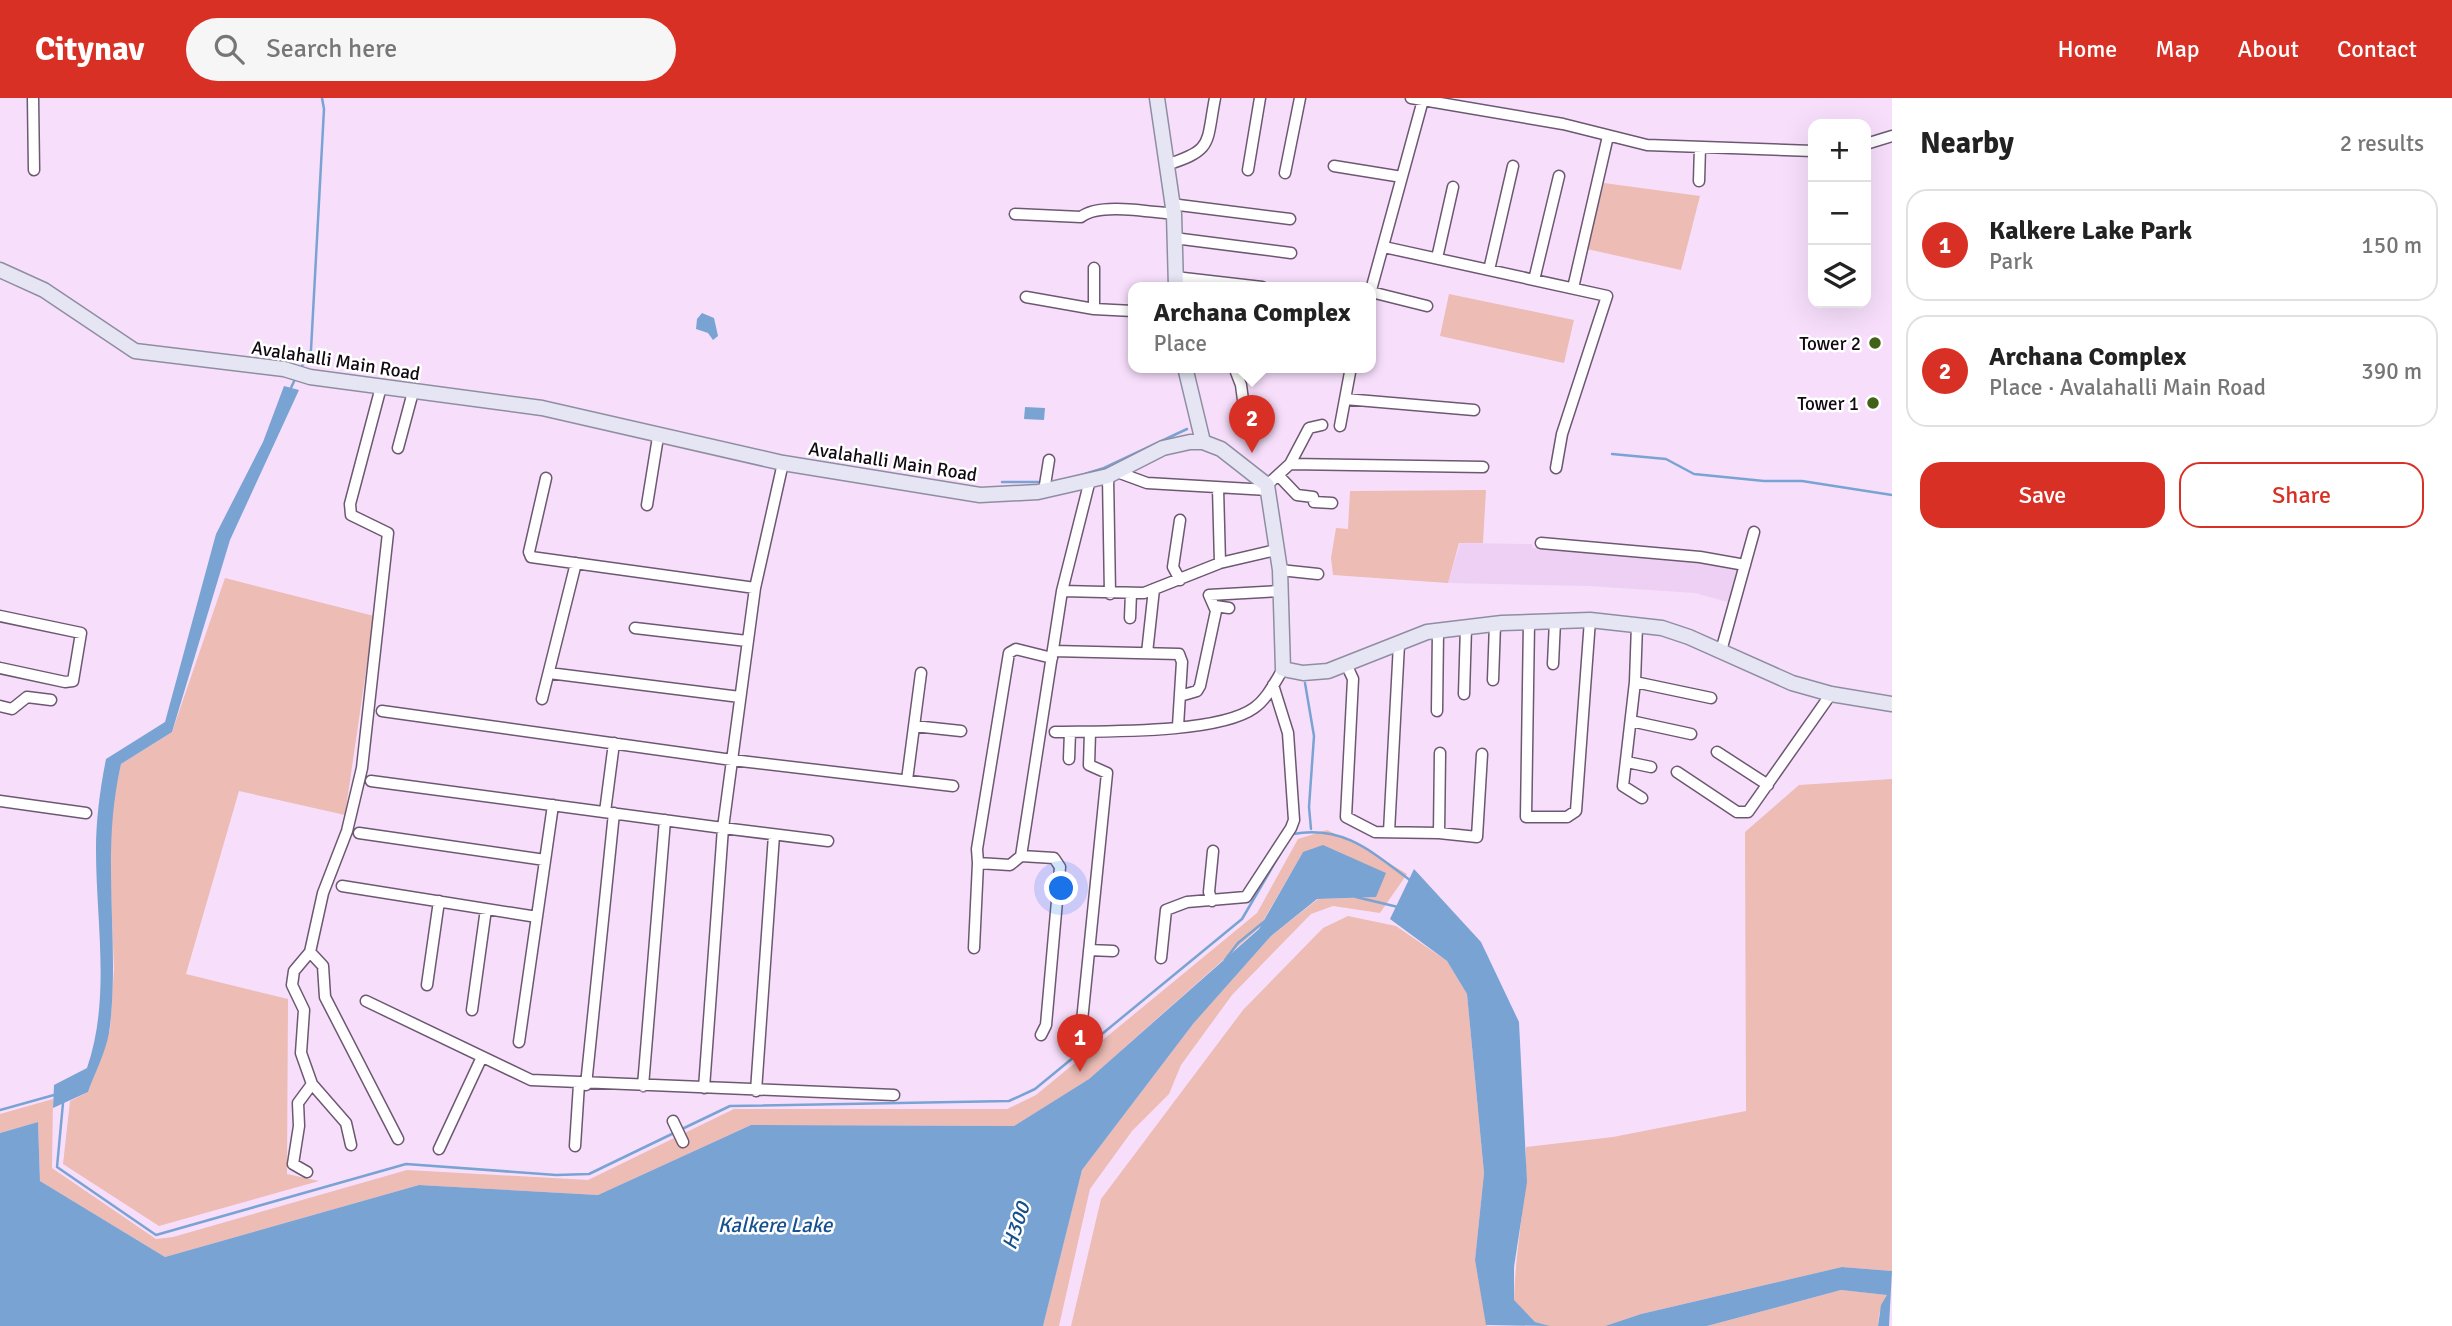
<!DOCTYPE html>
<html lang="en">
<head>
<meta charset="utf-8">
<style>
	body { margin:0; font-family:Signika,sans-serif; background:#f6f6f6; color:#222 }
	.controls { position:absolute; right:21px; top:21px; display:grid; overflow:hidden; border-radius:14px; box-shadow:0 7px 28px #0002 }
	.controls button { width:63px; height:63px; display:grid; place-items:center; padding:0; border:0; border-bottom:2px solid #e0e0e0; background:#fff; color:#222; font:35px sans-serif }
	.you { position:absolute; left:1062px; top:791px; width:24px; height:24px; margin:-18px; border:5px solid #fff; border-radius:50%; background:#1a73e8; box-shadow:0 0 0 10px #1a73e833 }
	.badge { display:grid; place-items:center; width:46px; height:46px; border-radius:50%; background:#d93025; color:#fff; font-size:23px; font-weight:700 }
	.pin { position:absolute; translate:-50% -58px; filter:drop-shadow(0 2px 4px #0008) }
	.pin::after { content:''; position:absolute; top:37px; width:24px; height:21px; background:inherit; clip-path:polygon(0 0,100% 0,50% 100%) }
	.popup { position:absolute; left:1128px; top:184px; width:248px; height:91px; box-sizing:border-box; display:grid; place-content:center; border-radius:14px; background:#fff; filter:drop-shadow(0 2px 5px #0005); font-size:23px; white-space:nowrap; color:#767676 }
	.popup b { font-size:26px; color:#222 }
	.popup::after { content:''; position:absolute; left:50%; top:100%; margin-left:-14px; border:14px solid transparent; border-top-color:#fff }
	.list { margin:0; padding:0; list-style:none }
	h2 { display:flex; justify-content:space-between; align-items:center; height:91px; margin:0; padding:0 28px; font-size:30px }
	h2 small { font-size:23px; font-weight:400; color:#767676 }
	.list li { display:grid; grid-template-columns:46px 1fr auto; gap:21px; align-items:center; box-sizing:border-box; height:112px; margin:0 14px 14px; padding:0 14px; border:2px solid #e0e0e0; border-radius:21px }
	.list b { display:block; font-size:26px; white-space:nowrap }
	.list p { margin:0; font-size:23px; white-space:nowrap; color:#767676 }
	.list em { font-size:23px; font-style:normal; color:#767676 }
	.actions { display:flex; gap:14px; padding:21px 28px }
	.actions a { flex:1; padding:16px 0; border:2px solid #d93025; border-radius:21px; text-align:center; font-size:24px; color:#d93025 }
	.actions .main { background:#d93025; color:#fff }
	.icon { flex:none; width:38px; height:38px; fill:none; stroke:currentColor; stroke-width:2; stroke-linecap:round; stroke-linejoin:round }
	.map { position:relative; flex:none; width:1892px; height:1228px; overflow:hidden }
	header { display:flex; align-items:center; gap:42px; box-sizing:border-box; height:98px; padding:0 35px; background:#d93025; color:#fff }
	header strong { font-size:33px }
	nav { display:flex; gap:38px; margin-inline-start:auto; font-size:24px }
	.search { width:490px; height:63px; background:#f6f6f6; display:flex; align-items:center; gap:18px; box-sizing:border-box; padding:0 24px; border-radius:38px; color:#767676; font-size:26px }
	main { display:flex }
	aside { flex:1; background:#fff }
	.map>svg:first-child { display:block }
	.built { fill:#eed0f4 }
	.green { fill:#ecbcb5 }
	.water { fill:#79a3d3 }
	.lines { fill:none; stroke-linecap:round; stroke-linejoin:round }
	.stream { stroke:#79a3d3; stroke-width:2.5 }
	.minor-casing { stroke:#6d5871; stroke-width:13 }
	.major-casing { stroke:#908da1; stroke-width:17 }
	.minor { stroke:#fff; stroke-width:10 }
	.major { stroke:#e5e5f4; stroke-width:14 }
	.poi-dot { fill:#426217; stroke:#fff; stroke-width:2.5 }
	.labels { text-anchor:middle; stroke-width:5; stroke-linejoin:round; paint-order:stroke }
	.poi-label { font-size:19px; fill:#120a13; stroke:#fff; text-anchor:end }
	.street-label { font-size:19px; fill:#120a13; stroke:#fff }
	.water-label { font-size:21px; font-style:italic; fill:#17518d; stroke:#fff }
</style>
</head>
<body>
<header>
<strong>Citynav</strong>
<div class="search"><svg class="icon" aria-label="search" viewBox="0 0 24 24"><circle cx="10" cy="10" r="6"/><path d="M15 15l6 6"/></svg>Search here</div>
<nav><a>Home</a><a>Map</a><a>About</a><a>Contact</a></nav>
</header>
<main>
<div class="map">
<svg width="1892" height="1228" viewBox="0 0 1892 1228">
	<rect width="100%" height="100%" fill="#f7dffc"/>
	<path class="built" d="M1460,445l72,1 1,4 57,2 151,16 -10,37 -36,-10 -107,-7 -140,-3z"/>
	<path class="green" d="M1604,85l96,13 -19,74 -94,-21z
		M1449,196l125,26 -10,43 -124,-27z
		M1486,392l-3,53h-24l-11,40 -115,-8 -2,-17 5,-30 12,1 2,-38z
		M225,480l149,38 -29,199 -106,-24 -53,183 102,25 -1,175 32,7 -160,45 -96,-62 7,-63 18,-9 22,-62 4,-61 -5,-129 3,-38 9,-38 51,-32z
		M1892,681v492l-50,-4 -201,47 -36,12h-55l-15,-4 -21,-21c1,-52 13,-102 12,-154l87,-10 133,-26 -1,-279 54,-47z
		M1327,732l32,15 48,29 -27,39 -47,-7 -22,8 -79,81 -51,70 -12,29 -37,37 -42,58 -31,137h-16l39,-156 111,-146 78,-88 47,-37 58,-2 -73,-45 -44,76 -170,151 -75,47 -263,-1 -153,70 -179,-10 -254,72 -125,-76 -2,-59 -38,11v-19l53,-15 -1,69 104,71 17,-2 234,-67 181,10 146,-71h273l29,-14 221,-182 41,-74z
		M1348,818l48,10 51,35 20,33 17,179 -9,87 12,66h-416l30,-127 142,-189 80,-82z
		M1841,1192l47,5 -9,19 -1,12h-171z"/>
	<path class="water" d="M702,215l12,5 4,18 -5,4 -5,-7 -12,-4 1,-10z
		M284,288l15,4 -69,150 -58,192 -51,32c-21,91 -1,173 -11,262 -2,22 -15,46 -22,66l-35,16 1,-23 33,-17c24,-70 9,-145 9,-218 0,-30 4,-61 10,-91l59,-37 51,-188 47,-92z
		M1025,309l20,1 -1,12 -20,-1z
		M1323,747l63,28 -10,24 -59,2 -46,37 -78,88 -111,146 -39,156h-1043v-193l38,-11 2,59 125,76 254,-72 179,10 153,-70 263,1 75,-47 170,-150 44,-77z
		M1414,771l67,73 38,80 8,160 -13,85v33l21,22 15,4 -64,-1 -11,-65 9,-87 -17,-179 -20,-33 -57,-42z
		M1842,1169l50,4 -3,55h-11l3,-21 6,-10 -46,-5 -134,36h-102l36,-12z"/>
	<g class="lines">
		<path class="stream" d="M301,270l10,-18 13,-241 -2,-11
			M290,292l6,-13
			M1612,356l54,5 28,15 70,7h38l90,14
			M1075,379l29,-9 83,-39
			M1002,384h36
			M1305,585l9,53 -5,71 2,22
			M1293,736c51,-9 79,18 118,47
			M1356,799l42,10
			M1225,862l13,-17 27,-22
			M63,1005l-6,64 99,68 250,-71 150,11 33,-1 87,-42
			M0,1012l54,-15
			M682,1031l48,-23 279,-5 26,-12 207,-170 38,-65"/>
		<g class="minor-casing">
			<path id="minor" d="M33,0l1,72
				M1411,0l152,26 84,21 166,6
				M1866,46l26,-8
				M1166,67c48,-15 40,-21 49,-67
				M1334,68l68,11
				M1248,72l12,-72
				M1285,75l15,-75
				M1699,83l1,-34
				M1171,106l119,15
				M1015,116l66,3c18,-15 69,-5 93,-3
				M1174,140l117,15
				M1384,149l223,49 -45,138 -6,34
				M1437,160l16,-71
				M1094,170v41
				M1489,172l24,-104
				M1175,179l87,10
				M1534,182l25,-104
				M1573,190l35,-152
				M1371,192l52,-190
				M1371,194l56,14
				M1026,199l68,12 39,2
				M1234,269l7,18 4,30
				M1345,301l129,11
				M1340,328l11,-59
				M398,350l15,-56
				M1290,366l19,-36 13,-3
				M1117,374l30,11 121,7
				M1278,377l19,20 16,2 1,5 18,1
				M1108,378l2,118
				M546,380l-17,74 2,5 224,31
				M1267,387l23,-21 193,3
				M1218,390l2,75
				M1044,393l5,-31
				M647,407l11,-68
				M1541,445l159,14 45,8
				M1280,472l38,4
				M1180,482l-7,-13 7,-47
				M1062,493l82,2 76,-30 56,-13
				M1215,508l14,2
				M0,518l81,17 -8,48 -8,1 -65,-14
				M1130,520l1,-25
				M1529,524l-3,195h41l9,-6 14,-191
				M1637,527l-2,57 -12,104 19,12
				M635,530l112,13
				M1053,553l126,3 3,8 -4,64
				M1721,553l33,-119
				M1147,555l7,-64
				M1052,560l-36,-9 -7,4 -32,196 1,14 32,2 11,-9 41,-265 28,-111
				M1553,566l2,-43
				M1347,568l6,13 -7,138 29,15 64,1 1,-80
				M549,575l191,24
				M1493,582l2,-56
				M1635,584l76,16
				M1464,596l2,-67
				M1180,598l17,-5 3,-5 16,-75 -7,-16 72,-4
				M542,601l34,-136
				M0,608l12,3 15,-12 24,3
				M382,613l350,49 221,26
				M1437,613l1,-80
				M1631,623l60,13
				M914,628l47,5
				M1055,634c47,-1 163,2 199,-24 13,-9 21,-26 29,-39
				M1717,654l51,33
				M1069,661l1,-27
				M1627,664l24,5
				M1677,674l60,40h11l83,-118
				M907,682l14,-107
				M371,683l352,47 32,-240 28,-125
				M0,703l86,12
				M605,714l9,-69
				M1389,734l10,-188
				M359,735l186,27
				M1439,735l38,4 5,-83
				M1021,758l33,2 6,9 -14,158 -5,10
				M342,788l195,31
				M1212,803l-3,-9 4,-41
				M974,850l4,-85
				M1089,852l24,1
				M310,854l13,14 2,31 73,142
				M1161,860l5,-48 21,-8 59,-5 45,-69 3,-8 -6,-87 -15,-48
				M427,887l12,-84
				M366,903l165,79 363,15
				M472,912l14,-101
				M1082,923l25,-248 -18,-8 1,-33
				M519,944l34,-237
				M586,987l28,-272
				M643,988l22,-266
				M704,990l19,-260 105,13
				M756,993l18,-256
				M673,1023l10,21
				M351,1047l-5,-22 -34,-39 -11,-31 3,-43 -12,-25 2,-14 16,-19 13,-59 24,-62 15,-63 26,-235 -37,-18 -1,-11 31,-117
				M575,1048l4,-62
				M439,1051l42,-90
				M307,1074l-14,-8 6,-38 -1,-23 14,-19"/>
		</g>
		<g class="major-casing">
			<path id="major" d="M1157,0l17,116 2,73
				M0,172l44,20 91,61 149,18 26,8 232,31 241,55 197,32 58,-3 70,-16 55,-28 27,-6h13l18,7 46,36 13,85 3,99 20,4 25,-2 99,-39 75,-9 88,-3 72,8 27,9 103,46 39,11 61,10
				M1185,269l18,75"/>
		</g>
		<use href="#minor" class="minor"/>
		<use href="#major" class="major"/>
	</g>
	<g class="poi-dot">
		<circle cx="1875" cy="245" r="7"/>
		<circle cx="1873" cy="305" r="7"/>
	</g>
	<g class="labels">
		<g class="poi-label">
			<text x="1861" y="252">Tower 2</text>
			<text x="1859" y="312">Tower 1</text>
		</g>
		<g class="street-label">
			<text transform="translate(336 262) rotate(9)" y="7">Avalahalli Main Road</text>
			<text transform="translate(893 363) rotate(9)" y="7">Avalahalli Main Road</text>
		</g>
		<g class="water-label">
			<text x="775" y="1134">Kalkere Lake</text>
			<text transform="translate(1016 1128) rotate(-72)" y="7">H300</text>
		</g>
	</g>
</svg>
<div class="controls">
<button>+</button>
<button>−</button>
<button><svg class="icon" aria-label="layers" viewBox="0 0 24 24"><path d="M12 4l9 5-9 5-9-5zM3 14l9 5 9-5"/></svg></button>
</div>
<div class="you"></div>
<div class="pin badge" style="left:1080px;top:974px">1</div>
<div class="pin badge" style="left:1252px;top:355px">2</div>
<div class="popup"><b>Archana Complex</b>Place</div>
</div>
<aside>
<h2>Nearby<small>2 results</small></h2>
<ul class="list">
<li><span class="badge">1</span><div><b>Kalkere Lake Park</b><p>Park</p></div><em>150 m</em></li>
<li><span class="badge">2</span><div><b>Archana Complex</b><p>Place · Avalahalli Main Road</p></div><em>390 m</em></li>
</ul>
<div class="actions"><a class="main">Save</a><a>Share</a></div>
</aside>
</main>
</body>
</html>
